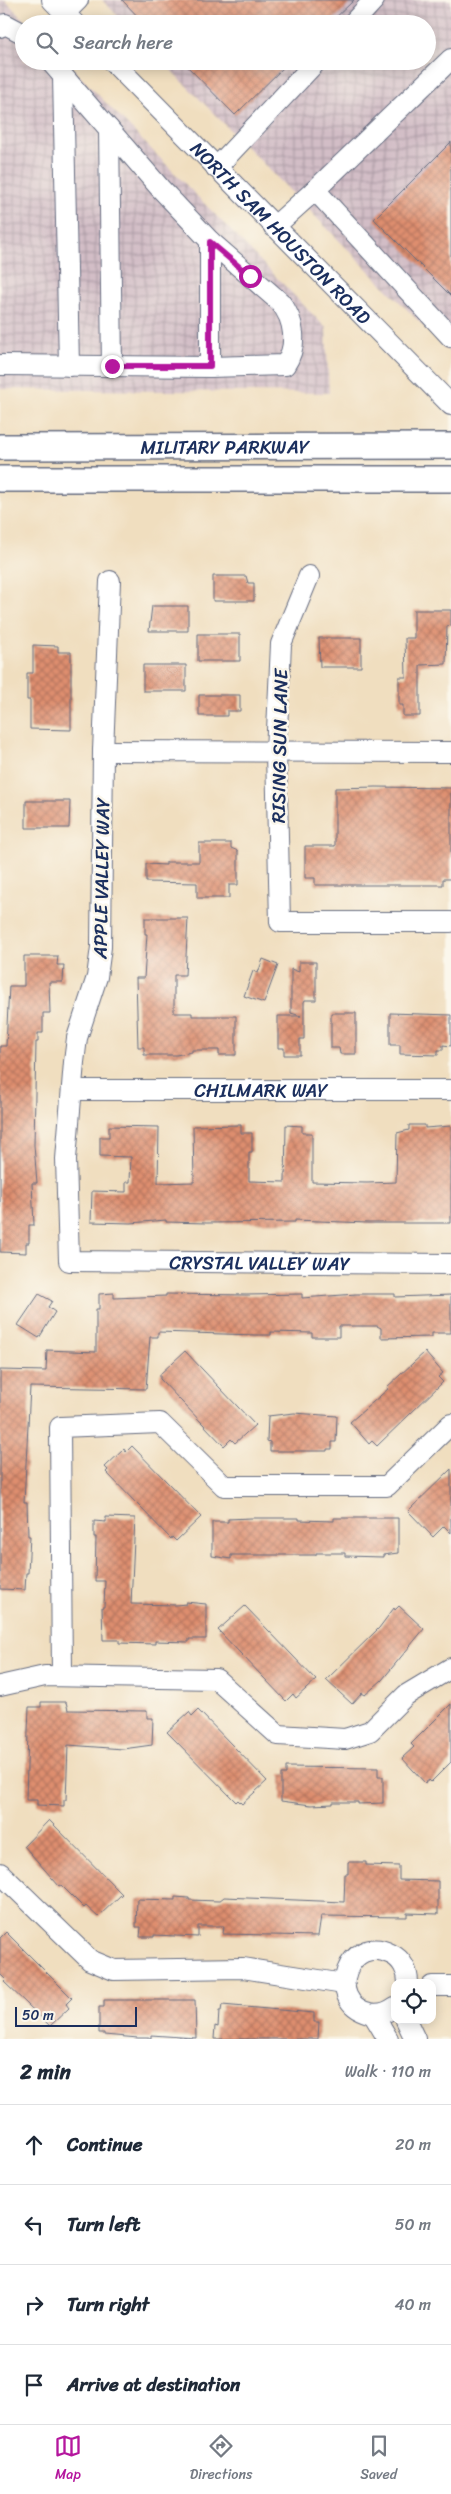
<!DOCTYPE html>
<html lang="en">
<head>
<meta charset="utf-8">
<style>
	body { margin:0; font-family:Sriracha,sans-serif; background:#f2f2f3; color:#1f2937 }
	.controls { position:absolute; right:15px; bottom:15px; display:grid; overflow:hidden; border-radius:10px; box-shadow:0 2px 12px #0003 }
	.controls button { width:45px; height:45px; display:grid; place-items:center; padding:0; border:0; border-bottom:1px solid #e0e1e3; background:#fff; color:#1f2937; font:25px sans-serif }
	.scale { position:absolute; left:15px; bottom:12px; width:122px; box-sizing:border-box; padding-left:5px; border:2px solid #1b2f5e; border-top:0; font-size:14px; line-height:18px; white-space:nowrap; color:#1b2f5e; -webkit-text-stroke:4px #fbf7ec; paint-order:stroke }
	.stop { position:absolute; width:15px; height:15px; margin:-11px; border:4px solid #b5179e; border-radius:50%; background:#fff }
	.stop.end { background:#b5179e; border-color:#fff; box-shadow:0 1px 5px #0008 }
	.list { margin:0; padding:0; list-style:none }
	h2 { display:flex; justify-content:space-between; align-items:center; height:65px; margin:0; padding:0 20px; font-size:21px }
	h2 small { font-size:16px; font-weight:400; color:#747a83 }
	.list li { display:grid; grid-template-columns:32px 1fr auto; gap:15px; align-items:center; box-sizing:border-box; height:80px; padding:0 20px; border-top:1px solid #e0e1e3 }
	.list b { display:block; font-size:19px; white-space:nowrap }
	.list em { font-size:16px; font-style:normal; color:#747a83 }
	.icon { flex:none; width:28px; height:28px; fill:none; stroke:currentColor; stroke-width:2; stroke-linecap:round; stroke-linejoin:round }
	.map { position:relative; flex:none; width:451px; height:2039px; overflow:hidden }
	.search { position:absolute; background:#fff; box-shadow:0 2px 12px #0003; left:15px; right:15px; top:15px; height:55px; display:flex; align-items:center; gap:12px; box-sizing:border-box; padding:0 18px; border-radius:28px; color:#747a83; font-size:19px }
	.sheet { height:385px; background:#fff }
	nav { display:flex; justify-content:space-around; align-items:center; box-sizing:border-box; height:70px; border-top:1px solid #e0e1e3; background:#fff; font-size:14px; color:#747a83 }
	nav a { display:grid; justify-items:center; gap:2px }
	nav .on { color:#b5179e }
	.map>svg:first-child { display:block }
	.industrial { fill:url(#industrial-grid) }
	.building { fill:url(#building-cross-hatch) }
	.lines { fill:none; stroke-linecap:round; stroke-linejoin:round }
	.minor-casing { stroke:#666c80; stroke-width:22 }
	.major-casing { stroke:#666c80; stroke-width:28 }
	.minor { stroke:#fff; stroke-width:20 }
	.major { stroke:#fff; stroke-width:25 }
	.route { stroke:#b5179e; stroke-width:6 }
	.labels { text-anchor:middle; stroke-width:5; stroke-linejoin:round; paint-order:stroke }
	.street-label { font-size:19px; fill:#1b2f5e; stroke:#fbf7ec }
</style>
</head>
<body>
<div class="map">
<svg width="451" height="2039" viewBox="0 0 451 2039">
	<defs>
		<pattern id="industrial-grid" width="8" height="8" patternUnits="userSpaceOnUse" patternTransform="scale(1.25)"><rect width="8" height="8" fill="#d2bdc6"/><path d="M0 4h8M4 0v8" fill="none" stroke="#aa9aa4"/></pattern>
		<pattern id="building-cross-hatch" width="8" height="8" patternUnits="userSpaceOnUse" patternTransform="scale(1.25)"><rect width="8" height="8" fill="#de8e6e"/><path d="M0 0l8 8M0 8l8-8" fill="none" stroke="#b3745e"/></pattern>
	</defs>
	<rect width="100%" height="100%" fill="#fbf7ec"/>
	<filter id="ink" filterUnits="userSpaceOnUse"><feTurbulence type="fractalNoise" baseFrequency=".02" numOctaves="2"/><feDisplacementMap in="SourceGraphic" scale="10" xChannelSelector="R" yChannelSelector="G"/><feConvolveMatrix kernelMatrix="1 2 1 2 8 2 1 2 1" color-interpolation-filters="sRGB"/></filter>
	<filter id="wash" filterUnits="userSpaceOnUse"><feTurbulence type="fractalNoise" baseFrequency=".0096" numOctaves="4" result="noise"/><feDisplacementMap in="SourceGraphic" scale="20" xChannelSelector="R" yChannelSelector="G"/><feGaussianBlur stdDeviation="1.12" result="paint"/><feColorMatrix in="noise" values="0 0 0 0 0 0 0 0 0 0 0 0 0 0 0 0 0 1.4 0 .05"/><feComposite in="paint" operator="in"/></filter>
	<g filter="url(#wash)">
		<rect width="100%" height="100%" fill="#f0debf"/>
		<path class="industrial" d="M0,0h5l23,24h-4v37h41l261,267 3,65 -329,-4z
			M102,0h349v354l-289,-293h265v-37h-301z"/>
		<g id="blocks">
			<path class="building" d="M122,0h232l-25,24h-184z
				M182,61h108l-55,54z
				M451,142v154l-77,-77z
				M213,576h33l2,7h6v18h-41z
				M152,606h36v25h-39z
				M414,610h37v15l-4,1 -1,38 -26,1v51h-17v-11h-4v-28h7l-1,-39h9z
				M198,634h42v27h-42z
				M319,638h42v29h-41z
				M33,645l25,1v6h13v78l-41,-1v-29h-3v-27h6z
				M143,665h43v26h-43z
				M199,695h41v16h-13v5h-28z
				M376,787l75,1v91h-8v6h-128v-7h-10v-32h30v-58z
				M26,801h44l-1,27h-43z
				M199,843h32v5l7,3v34h-9v13h-32v-15l-51,-1v-18l20,1v-3h33z
				M145,918h43l-3,57h-11v38h18v3h44v39h-17v-5h-27v2l-16,3h-32v-8h-6l-2,-69h8l3,-44h-2z
				M24,956h34l-1,9h7l-1,17h-14l1,31h-7v20h-5v9h-2l-2,103 3,38h-5l2,42h-5v18h-3v10l-26,-1v-206h6l3,-60h15z
				M263,959l15,6 -14,38 -20,-7 9,-25 5,2z
				M299,962h17v38h-11l-1,2v37h-4v16h-16v-7h-6v-32h23l-10,-3v-44l8,3z
				M331,1013h25v41h-16l-1,-6h-8z
				M390,1013l61,2v31l-8,-1v5h-5v5l-38,-1v-9h-10z
				M241,1125v8h11v19h-3v29l36,1 1,-57 16,1v7h10v49l55,1 29,-1 1,-49 12,-3v-5h16v3l26,-2v97h-84l-72,-3v2l-88,1 -41,-1v-2l-35,3 -40,-1 1,-31 34,1v-10h4l1,-25 -31,-1v-19h9v-11l50,1 -1,56 36,-1 -1,-56z
				M114,1293v5l52,-2v-2l81,1 55,-1v4l54,-4h39v3l56,-2v38h-19v4l-51,1v-10l-4,-2h-38v11h-27v-4l-41,-1v3h-15l-98,-3v5h-8l-4,52 -116,-2 -6,115h3l1,34h2l-2,37h-2l-1,17 -25,-1v-219l46,1 1,-21 49,2v-43h3v-15z
				M39,1294l13,7 -4,6 7,5 -16,26 -21,-13z
				M185,1351l70,74 -20,18 -4,-4 -7,7 -64,-67v-5z
				M425,1352l18,21 -5,4 5,5 -66,64 -5,-5 -3,3 -19,-22 38,-33 -1,-2z
				M294,1413l43,3 -1,26h-4v7h-5v2h-57v-9l-3,-1 1,-25z
				M132,1446l69,71 -25,24 -4,-4 -1,2 -65,-67 2,-2 -3,-3 19,-18 2,3z
				M451,1469v64l-7,-7 -11,11 -25,-26z
				M106,1517l29,1 -4,86 45,1 10,-1v-2l20,2v35h-17v3l-34,-1v3l-36,-1v-3h-16l-1,-33h2l1,-26h-10l1,-44h-2v-16l12,1z
				M251,1518h48v2l35,1v-3h64v35l-15,2v2l-38,-1v-3h-29v2h-85v4l-19,-3v-34h16v-3z
				M245,1606l71,74 -20,18 -3,-4 -7,7 -68,-71z
				M399,1606l25,23 -42,51 -17,15 -3,-2 -10,11 -26,-24 53,-52 15,-20 1,2z
				M41,1702h25l2,8 79,1v7h6l-1,27 -29,4 -55,-4 -2,55h-2v6l-27,-1v-5h-11l2,-69 1,-24h12z
				M451,1704v58l-20,20 -2,-2 -4,3 -23,-25 12,-11 -3,-3z
				M198,1710l69,71 -25,23 -4,-4 -2,2 -69,-70 22,-20 3,4z
				M286,1767l92,1v9h5v26l-25,1v-2h-25v2l-22,1 -30,-4v-27h5z
				M49,1820l73,74 -24,23 -12,-11 -2,2 -23,-23 -2,1 -35,-40z
				M348,1862h18v3l33,1v14l39,1v33l-31,-1v4l-86,-1 -3,20 -95,-2 1,-8h-26v11l-44,-2v2h-14l1,-10h-5l1,-28 38,1v-3l14,1v2l30,1 5,-4 120,5 1,-28h3z
				M6,1932l66,66 -6,6 3,4 -19,18 -46,-44 2,-2 -6,-6v-36z
				M104,2000h91l1,38 -45,-3v3h-13l-34,-3v-2h-5v-26h5z
				M222,2005l92,8v9h5l-1,17h-104l1,-13 3,1 1,-16h2z"/>
		</g>
	</g>
	<g filter="url(#ink)">
		<use href="#blocks" fill-opacity="0" stroke="#666c80" stroke-width="1"/>
		<g class="lines">
			<g class="minor-casing">
				<g id="minor">
					<path d="M52,0l23,24"/>
					<path d="M65,13l13,-13"/>
					<path d="M352,24l22,-24"/>
					<path d="M0,27l5,-3 19,10"/>
					<path d="M451,59l-136,131 136,147"/>
					<path id="s1" d="M112,61l339,344"/>
					<path d="M63,76l6,290"/>
					<path d="M109,129l3,237"/>
					<path d="M216,168l101,-107"/>
					<path d="M274,227l41,-37"/>
					<path d="M210,241l70,61c15,18 18,44 5,63l-75,2"/>
					<path d="M0,365l210,2v-126l-50,-53 -110,-127"/>
					<path d="M309,576l-28,68 -5,108 4,170h171"/>
					<path id="s2" d="M110,581l-7,170 -2,196 -4,30 -20,61 -3,24 -8,97 3,102 382,3"/>
					<path d="M103,751l348,1"/>
					<path id="s3" d="M72,1090h379"/>
					<path d="M62,1676l-2,-249 100,-4 64,63h163l64,-62"/>
					<path d="M0,1686l45,-10 171,3 62,56 67,4 25,-8 36,-36 45,-27"/>
					<path d="M0,1873l90,87 24,10 129,-2 101,16"/>
					<path d="M432,1986h19"/>
					<path d="M395,2007c-8,6 -17,8 -26,6 -46,-12 -20,-81 22,-59 11,5 17,17 17,29"/>
					<path d="M373,2014l15,25"/>
					<path d="M406,2020l9,19"/>
				</g>
			</g>
			<g class="major-casing">
				<g id="major">
					<path id="s4" d="M0,447l451,-1"/>
					<path d="M0,479h451"/>
				</g>
			</g>
			<use href="#minor" class="minor"/>
			<use href="#major" class="major"/>
		</g>
	</g>
	<g class="lines" filter="url(#ink)">
		<path class="route" d="M112,366h98v-124l40,34"/>
	</g>
	<g class="labels">
		<g class="street-label">
			<text dy="7" stroke="none"><textPath href="#s1" startOffset="241">NORTH SAM HOUSTON ROAD</textPath></text>
			<text dy="7" stroke="none"><textPath href="#s4" startOffset="225">MILITARY PARKWAY</textPath></text>
			<text transform="translate(279 746) rotate(-89)" y="7">RISING SUN LANE</text>
			<text transform="translate(101 878) rotate(-89)" y="7">APPLE VALLEY WAY</text>
			<text dy="7" stroke="none"><textPath href="#s3" startOffset="189">CHILMARK WAY</textPath></text>
			<text dy="7" stroke="none"><textPath href="#s2" startOffset="875">CRYSTAL VALLEY WAY</textPath></text>
		</g>
	</g>
</svg>
<div class="controls">
<button><svg class="icon" aria-label="locate" viewBox="0 0 24 24"><circle cx="12" cy="12" r="6"/><path d="M12 2v4M12 18v4M2 12h4M18 12h4"/></svg></button>
</div>
<div class="scale">50 m</div>
<div class="stop" style="left:250px;top:276px"></div>
<div class="stop end" style="left:112px;top:366px"></div>
<div class="search"><svg class="icon" aria-label="search" viewBox="0 0 24 24"><circle cx="10" cy="10" r="6"/><path d="M15 15l6 6"/></svg>Search here</div>
</div>
<section class="sheet">
<h2>2 min<small>Walk · 110 m</small></h2>
<ul class="list">
<li><svg class="icon" aria-label="ahead" viewBox="0 0 24 24"><path d="M12 20V5M6 11l6-6 6 6"/></svg><div><b>Continue</b></div><em>20 m</em></li>
<li><svg class="icon" aria-label="left" viewBox="0 0 24 24"><path d="M17 20v-9H6M10 6l-5 5 5 5"/></svg><div><b>Turn left</b></div><em>50 m</em></li>
<li><svg class="icon" aria-label="right" viewBox="0 0 24 24"><path d="M7 20v-9h11M14 6l5 5-5 5"/></svg><div><b>Turn right</b></div><em>40 m</em></li>
<li><svg class="icon" aria-label="arrive" viewBox="0 0 24 24"><path d="M6 21V4h12l-3 4 3 4H6"/></svg><div><b>Arrive at destination</b></div></li>
</ul>
</section>
<nav>
<a class="on"><svg class="icon" aria-label="map" viewBox="0 0 24 24"><path d="M3 6l6-2 6 2 6-2v14l-6 2-6-2-6 2zM9 4v14M15 6v14"/></svg>Map</a>
<a><svg class="icon" aria-label="directions" viewBox="0 0 24 24"><path d="M12 3l9 9-9 9-9-9zM9 14v-3h6M13 9l2 2-2 2"/></svg>Directions</a>
<a><svg class="icon" aria-label="saved" viewBox="0 0 24 24"><path d="M7 4h10v16l-5-4-5 4z"/></svg>Saved</a>
</nav>
</body>
</html>
